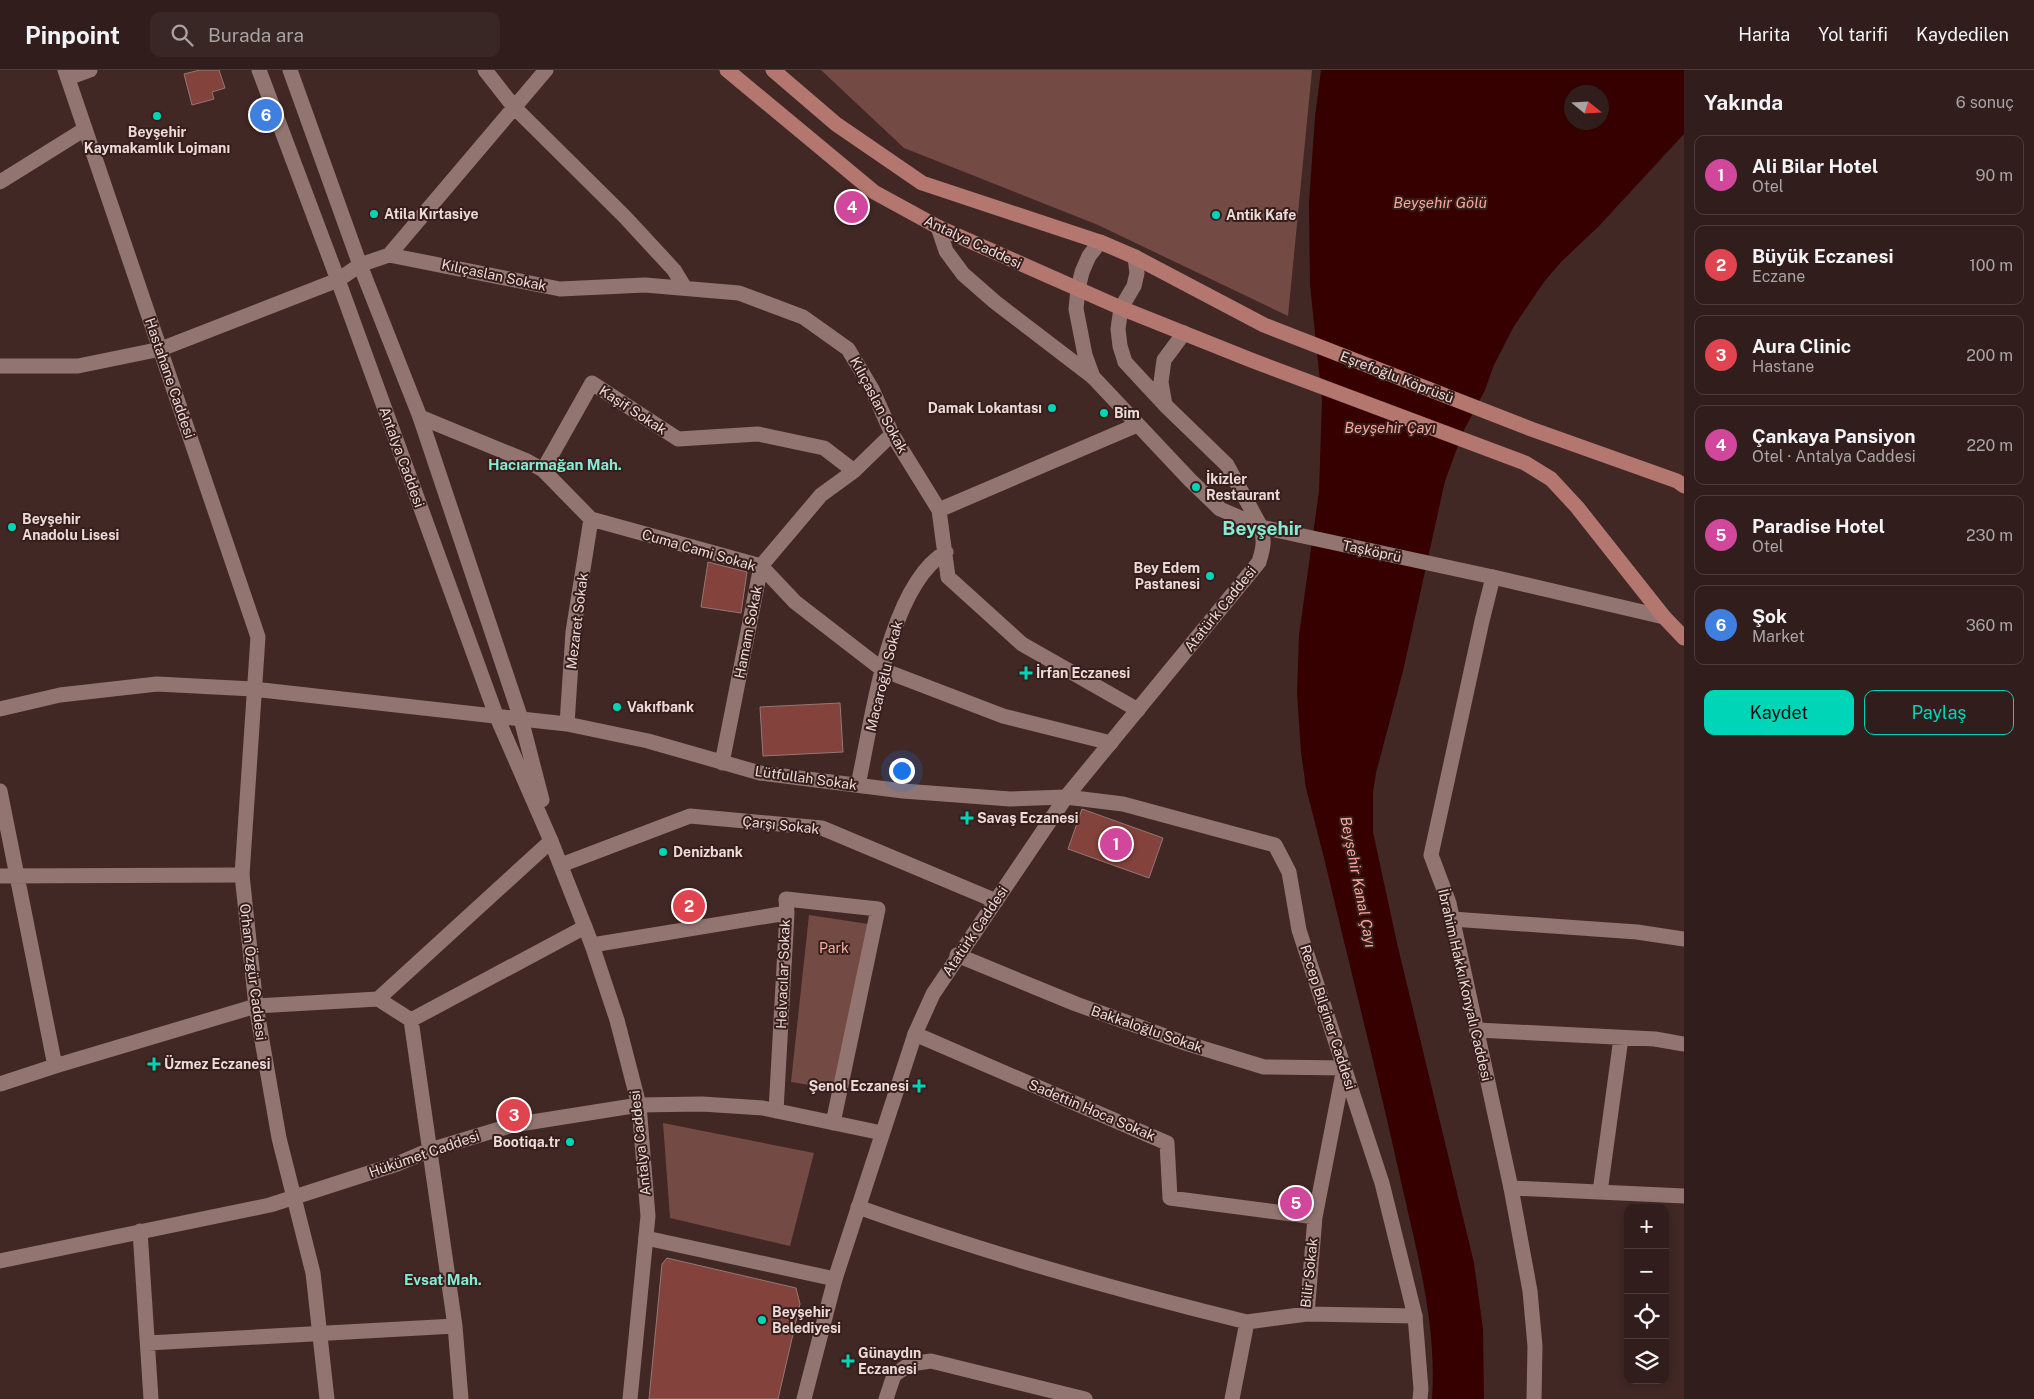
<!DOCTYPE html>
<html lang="tr">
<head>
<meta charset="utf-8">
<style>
	body { margin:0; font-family:"Public Sans",sans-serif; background:#392725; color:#f1f3f6 }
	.controls { position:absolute; right:15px; bottom:15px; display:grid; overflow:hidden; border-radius:10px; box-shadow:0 2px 8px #0003 }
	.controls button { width:45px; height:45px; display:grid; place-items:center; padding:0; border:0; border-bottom:1px solid #4c3c3b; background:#311e1c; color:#f1f3f6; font:25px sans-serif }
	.compass { position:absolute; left:1564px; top:15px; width:45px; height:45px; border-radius:50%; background:#311e1c; box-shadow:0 2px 8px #0003; rotate:108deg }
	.you { position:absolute; left:901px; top:700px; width:18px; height:18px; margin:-12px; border:4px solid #fff; border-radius:50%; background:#1a73e8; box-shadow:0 0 0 8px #1a73e833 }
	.badge { display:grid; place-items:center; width:32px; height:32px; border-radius:50%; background:#00d5b7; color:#fff; font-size:16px; font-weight:700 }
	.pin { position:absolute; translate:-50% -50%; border:2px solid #fff; box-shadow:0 1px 5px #0006 }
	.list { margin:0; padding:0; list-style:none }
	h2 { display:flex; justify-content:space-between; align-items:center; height:65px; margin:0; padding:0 20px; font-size:21px }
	h2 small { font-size:16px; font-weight:400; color:#a8a2a3 }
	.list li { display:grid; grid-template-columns:32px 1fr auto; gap:15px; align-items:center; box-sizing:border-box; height:80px; margin:0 10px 10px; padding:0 10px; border:1px solid #4c3c3b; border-radius:10px }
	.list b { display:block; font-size:19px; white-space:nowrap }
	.list p { margin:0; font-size:16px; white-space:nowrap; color:#a8a2a3 }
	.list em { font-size:16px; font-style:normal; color:#a8a2a3 }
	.actions { display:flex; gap:10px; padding:15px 20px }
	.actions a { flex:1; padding:11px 0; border:1px solid #00d5b7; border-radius:10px; text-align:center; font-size:18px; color:#00d5b7 }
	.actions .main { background:#00d5b7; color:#111 }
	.icon { flex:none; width:28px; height:28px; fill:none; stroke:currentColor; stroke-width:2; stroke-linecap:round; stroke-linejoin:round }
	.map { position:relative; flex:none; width:1684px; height:1329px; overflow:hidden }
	header { display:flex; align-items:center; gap:30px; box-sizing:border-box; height:70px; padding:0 25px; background:#311e1c; border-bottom:1px solid #4c3c3b }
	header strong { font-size:24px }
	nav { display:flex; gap:28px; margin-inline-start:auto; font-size:18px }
	.search { width:350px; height:45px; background:#392725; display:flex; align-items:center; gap:12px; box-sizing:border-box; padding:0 18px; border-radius:10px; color:#a8a2a3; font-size:19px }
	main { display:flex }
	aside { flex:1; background:#311e1c }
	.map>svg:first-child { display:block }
	.green { fill:#744a44 }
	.water { fill:#370000; fill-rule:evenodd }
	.building { fill:#83423b; stroke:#957773 }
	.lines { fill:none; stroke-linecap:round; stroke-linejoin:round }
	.street { stroke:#927570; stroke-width:15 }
	.secondary { stroke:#927570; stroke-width:15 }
	.primary { stroke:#b4776f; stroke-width:15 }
	.poi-dot { fill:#00d5b7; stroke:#361e1b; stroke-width:2 }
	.labels { text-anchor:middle; stroke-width:4; stroke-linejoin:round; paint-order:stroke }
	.poi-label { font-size:14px; font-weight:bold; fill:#ebdad8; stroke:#361e1b; text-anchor:start }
	.street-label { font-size:14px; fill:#ebdad8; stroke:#361e1b }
	.park-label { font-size:14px; fill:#fbaba0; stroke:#361e1b }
	.water-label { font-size:15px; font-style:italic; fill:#f6a69c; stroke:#361e1b }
	.neighbourhood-label { font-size:15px; font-weight:bold; fill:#86ead4; stroke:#361e1b }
	.district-label { font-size:19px; font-weight:bold; fill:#86ead4; stroke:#361e1b }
</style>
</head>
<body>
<header>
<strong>Pinpoint</strong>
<div class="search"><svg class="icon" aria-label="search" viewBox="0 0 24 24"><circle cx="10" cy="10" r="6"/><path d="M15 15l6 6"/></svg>Burada ara</div>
<nav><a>Harita</a><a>Yol tarifi</a><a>Kaydedilen</a></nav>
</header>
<main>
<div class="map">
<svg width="1684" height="1329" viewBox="0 0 1684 1329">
	<rect width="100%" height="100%" fill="#412825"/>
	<path class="green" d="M821,0h491l-24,246 -190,-91 -194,-77z
		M809,845l59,9 -34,165 -43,-7z
		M663,1053l151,30 -24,93 -120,-28z"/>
	<path class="water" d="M1321,0h363v64l-85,92 -38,36 -17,20 -30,44 -20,39 -9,25 -22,42 -18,49 -42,190 -27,102 -3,19v40l24,111 77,320 9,66 1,70h-52c5,-73 -14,-142 -30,-213 -24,-109 -52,-218 -78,-328l-18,-70 -5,-36 -4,-58 2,-59 20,-144 3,-91 -12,-115 -1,-83 6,-85zM1572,22h30v30h-30z"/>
	<path class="building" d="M200,0h19l6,18 -13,4 2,7 -22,6 -8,-31z
		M708,492l39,10 -6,41 -40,-6z
		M840,633l3,49 -80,4 -3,-49z
		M1082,739l81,29 -14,40 -81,-29z
		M667,1188l129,30 4,16 -22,95h-129l13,-135z"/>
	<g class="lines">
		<path class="street" d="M485,0l29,37 111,110 49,53 11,18
			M68,8l22,-8
			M0,112l85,-53
			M938,157l8,24 17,23 32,28 98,75
			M389,185l157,-185
			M0,296h78l83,-17 177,-69 22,-15 29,-10 171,34 85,-4 94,8 64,24 45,32 24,40 20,45 47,76 9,67 74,67 116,66
			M420,347l107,44 16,9 48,49 170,47 34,36 88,68 120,46 108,27
			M543,400l49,-87 86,56 80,-5 66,14 30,23
			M939,440l198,-85
			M1261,457l232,50
			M521,649l46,5 81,17 112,32 143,18 107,8 56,-2
			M567,654l6,-92 18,-113
			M722,693l39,-197 60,-71 33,-24 38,-37
			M858,715c14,-63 30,-199 88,-233
			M0,721l55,275
			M561,795l129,-49 132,12 174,73
			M0,806l242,-1
			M787,843l-1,-14 92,10 -45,214
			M1452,849l185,13 47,7
			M592,875l195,-32 -11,198
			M957,885l119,49 106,38 82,25 80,1 -29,149 -8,97 -60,8 -15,77
			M378,929l173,-158
			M411,950l174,-93
			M1477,960l178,9 29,5
			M915,964l252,109 3,55 145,19
			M0,1014l55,-18 201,-60 122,-7 33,21 44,306 6,73
			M1511,1118l173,8
			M1600,1122l21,-154
			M858,1137c128,46 258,83 389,115
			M140,1161l11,168
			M646,1168l189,41
			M0,1191l270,-56 127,-41 33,-14 83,-25 126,-20 63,-1 61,4 119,25
			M1307,1244l108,2
			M148,1273l307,-17
			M886,1329l8,-24 16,-11 21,-3 154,38"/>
		<path class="secondary" d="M65,0l193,567 -16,238 14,131 23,132 34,135 14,126
			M259,0l79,210 158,435 55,126 41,104 25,75 22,85 9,111 -18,183
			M290,0l70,195 60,152 101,302 21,81
			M1100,172l-11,14 -7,16 -4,17 -2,20 9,46 8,22 97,103 30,29 41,18
			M1135,187l2,16 -3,13 -13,22 -3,21 2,17 5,16 39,42
			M0,639l60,-14 97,-11 96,5 268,30
			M1066,727l57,7 152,41 14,27 10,58 83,253 33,133 6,73 -1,10
			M804,1329l31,-120 80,-245 18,-40 133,-197 193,-235c4,-13 6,-21 2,-35l-34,-62 -62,-60 -4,-23 3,-22 20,-27
			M1534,1329l1,-53 -5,-55 -19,-103 -62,-285 -18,-48 51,-234 11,-44 171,40"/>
		<path class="primary" d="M727,0l147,122 64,35 183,81 130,52 274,103 26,16 26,28 87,110 20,21
			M773,0l63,54 86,59 178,59 35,15 129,68 267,104 146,52 7,5"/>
	</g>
	<g class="poi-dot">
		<circle cx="157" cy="46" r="5"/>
		<circle cx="374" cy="144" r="5"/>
		<circle cx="1216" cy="145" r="5"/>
		<circle cx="1052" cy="338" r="5"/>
		<circle cx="1104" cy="343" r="5"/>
		<circle cx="1196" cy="417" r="5"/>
		<circle cx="12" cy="457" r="5"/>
		<circle cx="1210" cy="506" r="5"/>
		<path d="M1023.5 595.5h5v5h5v5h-5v5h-5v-5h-5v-5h5z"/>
		<circle cx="617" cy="637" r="5"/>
		<path d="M964.5 740.5h5v5h5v5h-5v5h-5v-5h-5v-5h5z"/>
		<circle cx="663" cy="782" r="5"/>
		<path d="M151.5 986.5h5v5h5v5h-5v5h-5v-5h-5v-5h5z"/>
		<path d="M916.5 1008.5h5v5h5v5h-5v5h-5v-5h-5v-5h5z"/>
		<circle cx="570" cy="1072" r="5"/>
		<circle cx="762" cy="1250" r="5"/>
		<path d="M845.5 1283.5h5v5h5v5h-5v5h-5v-5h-5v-5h5z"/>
	</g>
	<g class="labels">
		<g class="poi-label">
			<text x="157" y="67" text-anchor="middle">Beyşehir<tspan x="157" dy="16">Kaymakamlık Lojmanı</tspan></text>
			<text x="384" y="149">Atila Kırtasiye</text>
			<text x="1226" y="150">Antik Kafe</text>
			<text x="1042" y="343" text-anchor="end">Damak Lokantası</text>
			<text x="1114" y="348">Bim</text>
			<text x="1206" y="414">İkizler<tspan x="1206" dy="16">Restaurant</tspan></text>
			<text x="22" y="454">Beyşehir<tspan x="22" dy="16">Anadolu Lisesi</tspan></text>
			<text x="1200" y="503" text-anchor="end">Bey Edem<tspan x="1200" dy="16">Pastanesi</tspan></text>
			<text x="1036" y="608">İrfan Eczanesi</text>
			<text x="627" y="642">Vakıfbank</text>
			<text x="977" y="753">Savaş Eczanesi</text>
			<text x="673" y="787">Denizbank</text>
			<text x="164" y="999">Üzmez Eczanesi</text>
			<text x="909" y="1021" text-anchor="end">Şenol Eczanesi</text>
			<text x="560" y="1077" text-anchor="end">Bootiqa.tr</text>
			<text x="772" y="1247">Beyşehir<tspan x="772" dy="16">Belediyesi</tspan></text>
			<text x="858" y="1288">Günaydın<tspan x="858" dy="16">Eczanesi</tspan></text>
		</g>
		<g class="street-label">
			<text transform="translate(973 172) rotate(25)" y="5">Antalya Caddesi</text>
			<text transform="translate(494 205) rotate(12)" y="5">Kılıçaslan Sokak</text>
			<text transform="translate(1397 307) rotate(21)" y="5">Eşrefoğlu Köprüsü</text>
			<text transform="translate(170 308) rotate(71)" y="5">Hastahane Caddesi</text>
			<text transform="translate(879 335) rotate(62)" y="5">Kılıçaslan Sokak</text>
			<text transform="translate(633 340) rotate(33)" y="5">Kaşif Sokak</text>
			<text transform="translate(402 387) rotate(70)" y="5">Antalya Caddesi</text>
			<text transform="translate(699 480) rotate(16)" y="5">Cuma Cami Sokak</text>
			<text transform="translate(1372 481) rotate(12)" y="5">Taşköprü</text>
			<text transform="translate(1220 539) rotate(-51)" y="5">Atatürk Caddesi</text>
			<text transform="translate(577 551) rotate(-83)" y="5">Mezaret Sokak</text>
			<text transform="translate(748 562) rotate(-79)" y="5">Hamam Sokak</text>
			<text transform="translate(884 606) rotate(-76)" y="5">Macaroğlu Sokak</text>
			<text transform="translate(806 708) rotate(8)" y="5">Lütfullah Sokak</text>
			<text transform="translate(781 755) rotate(6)" y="5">Çarşı Sokak</text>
			<text transform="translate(975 861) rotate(-56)" y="5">Atatürk Caddesi</text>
			<text transform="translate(253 902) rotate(83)" y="5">Orhan Özgür Caddesi</text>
			<text transform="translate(783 904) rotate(-88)" y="5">Helvacılar Sokak</text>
			<text transform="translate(1465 915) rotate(77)" y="5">İbrahim Hakkı Konyalı Caddesi</text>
			<text transform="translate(1328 947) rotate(72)" y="5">Recep Bilginer Caddesi</text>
			<text transform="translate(1147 959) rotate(19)" y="5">Bakkaloğlu Sokak</text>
			<text transform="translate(1092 1040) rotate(23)" y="5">Sadettin Hoca Sokak</text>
			<text transform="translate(640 1073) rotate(-96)" y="5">Antalya Caddesi</text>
			<text transform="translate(424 1084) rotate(-19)" y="5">Hükümet Caddesi</text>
			<text transform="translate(1309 1203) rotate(-84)" y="5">Bilir Sokak</text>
		</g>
		<g class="park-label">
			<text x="834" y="883">Park</text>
		</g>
		<g class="water-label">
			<text x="1440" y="138">Beyşehir Gölü</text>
			<text x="1390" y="363">Beyşehir Çayı</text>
			<text transform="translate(1358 812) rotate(79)" y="5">Beyşehir Kanal Çayı</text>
		</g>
		<g class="neighbourhood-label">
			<text x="555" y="400">Hacıarmağan Mah.</text>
			<text x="443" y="1215">Evsat Mah.</text>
		</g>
		<g class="district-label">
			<text x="1262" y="465">Beyşehir</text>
		</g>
	</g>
</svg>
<div class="controls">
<button>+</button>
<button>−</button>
<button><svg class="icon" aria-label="locate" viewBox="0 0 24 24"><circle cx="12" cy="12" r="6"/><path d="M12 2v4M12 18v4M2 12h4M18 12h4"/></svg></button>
<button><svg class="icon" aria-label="layers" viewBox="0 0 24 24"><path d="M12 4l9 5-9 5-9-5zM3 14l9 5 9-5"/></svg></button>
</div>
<svg class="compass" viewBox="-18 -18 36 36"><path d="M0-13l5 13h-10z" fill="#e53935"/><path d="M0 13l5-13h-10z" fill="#a8a2a3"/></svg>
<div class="you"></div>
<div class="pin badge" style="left:1116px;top:774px;background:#d1479c">1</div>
<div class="pin badge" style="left:689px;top:836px;background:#e0444e">2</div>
<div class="pin badge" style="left:514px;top:1045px;background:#e0444e">3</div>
<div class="pin badge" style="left:852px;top:137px;background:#d1479c">4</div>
<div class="pin badge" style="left:1296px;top:1133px;background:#d1479c">5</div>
<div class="pin badge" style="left:266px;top:45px;background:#3f7fe0">6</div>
</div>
<aside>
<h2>Yakında<small>6 sonuç</small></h2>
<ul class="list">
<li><span class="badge" style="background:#d1479c">1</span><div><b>Ali Bilar Hotel</b><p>Otel</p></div><em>90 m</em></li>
<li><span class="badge" style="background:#e0444e">2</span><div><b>Büyük Eczanesi</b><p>Eczane</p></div><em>100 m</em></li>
<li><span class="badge" style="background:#e0444e">3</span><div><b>Aura Clinic</b><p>Hastane</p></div><em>200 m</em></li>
<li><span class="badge" style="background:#d1479c">4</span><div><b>Çankaya Pansiyon</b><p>Otel · Antalya Caddesi</p></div><em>220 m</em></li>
<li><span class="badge" style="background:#d1479c">5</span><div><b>Paradise Hotel</b><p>Otel</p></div><em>230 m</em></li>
<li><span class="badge" style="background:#3f7fe0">6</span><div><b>Şok</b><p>Market</p></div><em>360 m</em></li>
</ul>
<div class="actions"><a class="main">Kaydet</a><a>Paylaş</a></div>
</aside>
</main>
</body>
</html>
